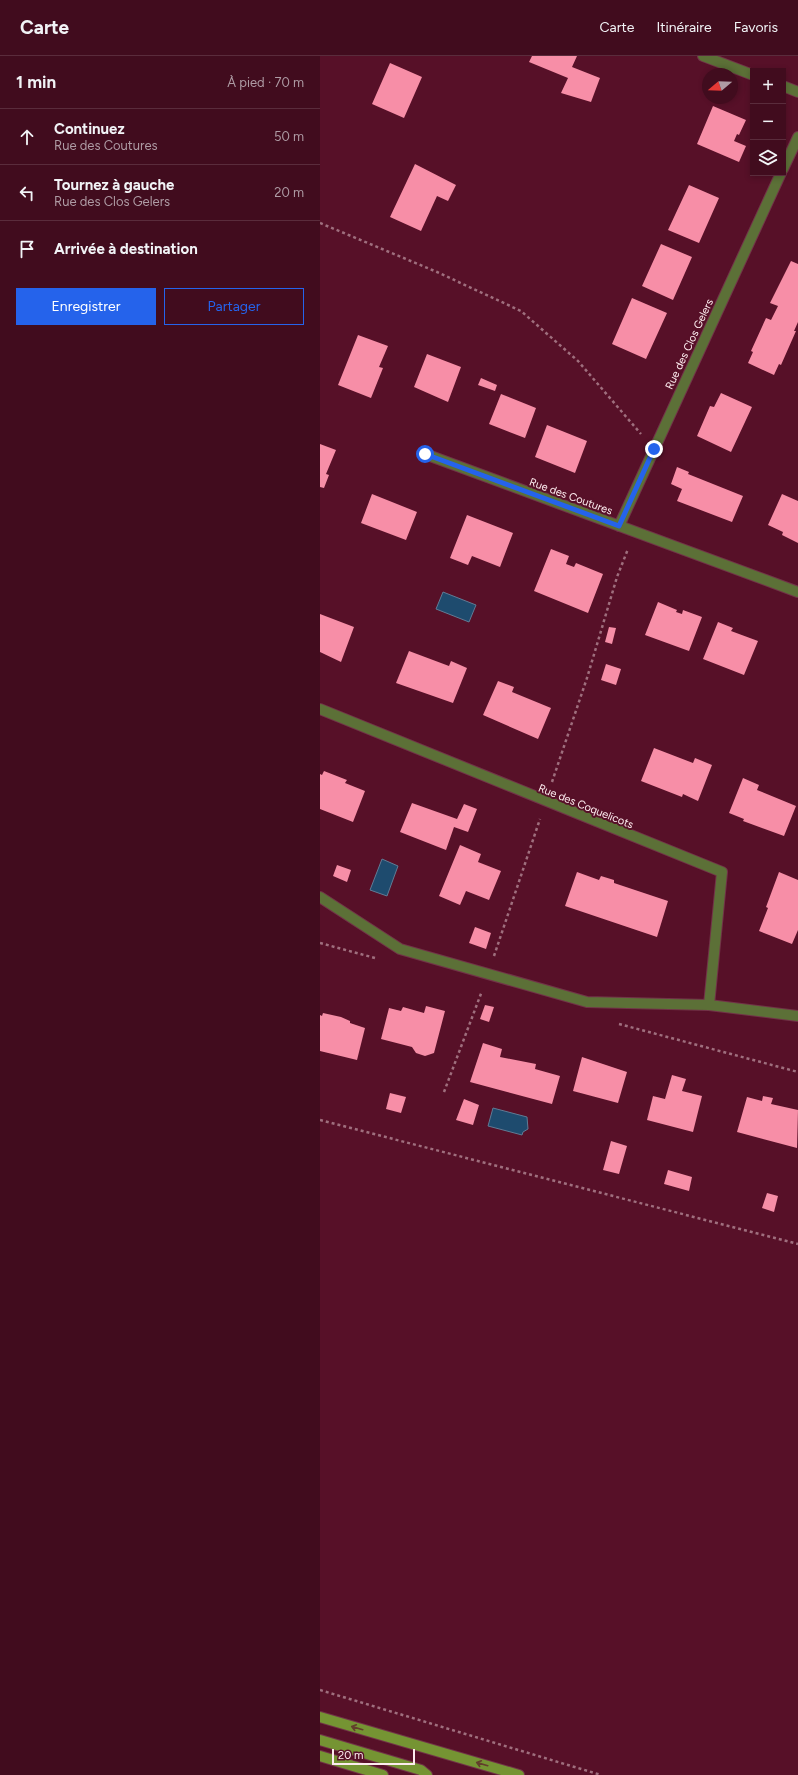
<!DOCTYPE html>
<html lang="fr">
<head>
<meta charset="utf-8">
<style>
	body { margin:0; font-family:Figtree,sans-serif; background:#481527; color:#f1f3f6 }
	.controls { position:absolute; right:12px; top:12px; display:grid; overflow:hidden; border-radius:0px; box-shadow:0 2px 6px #0003 }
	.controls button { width:36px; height:36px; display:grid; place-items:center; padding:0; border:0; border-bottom:1px solid #5a2c3c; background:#410c1e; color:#f1f3f6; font:20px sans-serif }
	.compass { position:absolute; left:382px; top:12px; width:36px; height:36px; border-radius:50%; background:#410c1e; box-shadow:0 2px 6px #0003; rotate:251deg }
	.scale { position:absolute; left:12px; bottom:10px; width:83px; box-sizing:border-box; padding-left:4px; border:2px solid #fdebee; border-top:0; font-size:11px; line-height:14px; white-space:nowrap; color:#fdebee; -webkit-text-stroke:3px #571028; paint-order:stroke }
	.stop { position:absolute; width:12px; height:12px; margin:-9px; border:3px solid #2563eb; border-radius:50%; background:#fff }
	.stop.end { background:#2563eb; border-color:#fff; box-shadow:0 1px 4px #0008 }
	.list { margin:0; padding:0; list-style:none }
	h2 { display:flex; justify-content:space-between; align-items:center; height:52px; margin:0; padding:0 16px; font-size:17px }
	h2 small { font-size:13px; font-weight:400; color:#ae9ba4 }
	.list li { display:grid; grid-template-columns:26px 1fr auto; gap:12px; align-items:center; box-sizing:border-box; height:56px; padding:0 16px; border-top:1px solid #5a2c3c }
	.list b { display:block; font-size:15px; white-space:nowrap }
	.list p { margin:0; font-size:13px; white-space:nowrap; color:#ae9ba4 }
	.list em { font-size:13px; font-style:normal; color:#ae9ba4 }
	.actions { display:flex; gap:8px; padding:12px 16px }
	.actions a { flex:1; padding:9px 0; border:1px solid #2563eb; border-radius:0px; text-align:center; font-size:14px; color:#2563eb }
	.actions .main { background:#2563eb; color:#fff }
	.icon { flex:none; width:22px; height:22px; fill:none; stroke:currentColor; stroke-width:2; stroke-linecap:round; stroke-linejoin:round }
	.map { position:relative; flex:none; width:478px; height:1719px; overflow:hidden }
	header { display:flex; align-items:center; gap:24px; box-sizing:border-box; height:56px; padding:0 20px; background:#410c1e; border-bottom:1px solid #5a2c3c }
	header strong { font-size:19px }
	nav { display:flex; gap:22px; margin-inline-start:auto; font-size:14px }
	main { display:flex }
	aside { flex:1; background:#410c1e }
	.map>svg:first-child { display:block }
	.water { fill:#1e4b6e; stroke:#617b94 }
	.building { fill:#f78ea7 }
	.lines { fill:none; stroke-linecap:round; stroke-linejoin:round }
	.street-casing { stroke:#723348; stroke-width:12 }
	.secondary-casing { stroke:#723348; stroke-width:12 }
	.path { stroke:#9f6f7e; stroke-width:2.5; stroke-dasharray:3 3; stroke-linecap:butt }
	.street { stroke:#5c7037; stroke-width:10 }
	.secondary { stroke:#759433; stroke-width:10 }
	.oneway { stroke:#623e2c }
	.route { stroke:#2563eb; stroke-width:5 }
	.labels { text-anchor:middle; stroke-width:4; stroke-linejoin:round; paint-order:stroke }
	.street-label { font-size:11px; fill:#fdebee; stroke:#571028 }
</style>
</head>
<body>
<header>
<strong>Carte</strong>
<nav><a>Carte</a><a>Itinéraire</a><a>Favoris</a></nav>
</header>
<main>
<aside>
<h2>1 min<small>À pied · 70 m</small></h2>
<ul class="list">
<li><svg class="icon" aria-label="ahead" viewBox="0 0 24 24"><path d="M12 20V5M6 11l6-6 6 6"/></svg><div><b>Continuez</b><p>Rue des Coutures</p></div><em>50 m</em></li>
<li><svg class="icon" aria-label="left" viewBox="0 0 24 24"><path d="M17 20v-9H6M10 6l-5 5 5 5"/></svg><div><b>Tournez à gauche</b><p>Rue des Clos Gelers</p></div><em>20 m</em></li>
<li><svg class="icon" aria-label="arrive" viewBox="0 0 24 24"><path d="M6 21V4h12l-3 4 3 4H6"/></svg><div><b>Arrivée à destination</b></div></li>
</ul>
<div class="actions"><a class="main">Enregistrer</a><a>Partager</a></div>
</aside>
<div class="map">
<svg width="478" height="1719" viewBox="0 0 478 1719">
	<rect width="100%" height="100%" fill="#571028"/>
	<path class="water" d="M123,536l33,13 -7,17 -33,-13z
		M62,803l16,7 -11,30 -17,-6z
		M173,1052l34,9 1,12 -5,3 -1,3 -34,-9z"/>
	<path class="building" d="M212,0h45l-5,11 28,11 -9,24 -30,-9 7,-15 -39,-16z
		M70,7l32,14 -18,41 -32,-14z
		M393,50l33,14 -7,15 -2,-1 -3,7 12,5 -7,16 -42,-18z
		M95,108l41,21 -8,16 -11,-5 -16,35 -31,-14z
		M369,129l30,13 -20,45 -31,-13z
		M341,188l31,13 -19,43 -31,-14z
		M471,205l7,3v58l-4,9h2l-15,34 -2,-1 -5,11 -26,-12 5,-11 -2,-1 15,-33 5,2 7,-14 -8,-3z
		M312,242l35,15 -21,46 -34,-15z
		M38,279l30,11 -9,21 4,1 -12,30 -33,-13z
		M107,298l34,13 -13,35 -34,-15z
		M161,322l16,7 -2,6 -17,-6z
		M401,337l31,14 -21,45 -34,-16 13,-30 4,1z
		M181,338l35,14 -11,30 -36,-14z
		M227,369l40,16 -12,32 -40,-16z
		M0,388l16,6 -10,24 3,1 -5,13 -4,-1z
		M357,411l12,5 -1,2 55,22 -11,26 -55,-21 5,-12 -11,-5z
		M52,438l45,18 -11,28 -45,-17z
		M462,438l16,7v42l-16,-8 1,-3 -15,-7z
		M147,459l46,18 -13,34 -28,-11 -4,9 -18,-7z
		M231,493l18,7 -3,8 8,3 2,-4 27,11 -15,39 -54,-22z
		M338,546l19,8 -1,2 6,2 1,-4 19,7 -13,34 -44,-16z
		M0,558l34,13 -13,35 -21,-10z
		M398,566l15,6 -2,3 27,10 -14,34 -41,-16z
		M289,571l7,1 -4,16 -7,-2z
		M89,595l40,15 2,-5 16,7 -14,35 -57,-20z
		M286,608l15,5 -5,16 -15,-5z
		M178,625l16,6 -2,5 39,16 -13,31 -55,-24z
		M334,692l39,15 2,-5 17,7 -14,36 -15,-7 -1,3 -41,-16z
		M4,715l23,9 -2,3 20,8 -12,31 -33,-13v-35l2,1z
		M423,722l16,7 -2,5 39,16 -12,30 -41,-15 1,-2 -15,-6z
		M92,747l45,16 7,-15 13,5 -9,23 -14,-5 -8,23 -46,-18z
		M140,789l21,9 -3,8 23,9 -12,29 -23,-9 -6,14 -21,-9z
		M17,809l14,5 -4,12 -14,-6z
		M257,816l22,8 2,-4 13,4v3l54,18 -11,36 -92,-31z
		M459,816l19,8v50l-6,14 -33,-13 9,-23 -2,-1z
		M155,871l16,6 -5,16 -17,-6z
		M165,949l9,2 -5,15 -9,-3z
		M106,950l19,5 -11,42 -9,3 -9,-3 -4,-6 -31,-8 8,-31 12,3 2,-4 21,6z
		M3,957l18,4 9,4v2l15,5 -8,32 -37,-9v-36l2,1z
		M163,987l19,6 -2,8 36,7 -1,5 25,7 -8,28 -82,-22z
		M262,1001l45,15 -9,31 -45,-12z
		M352,1019l14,4 -4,12 20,5 -9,36 -46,-12 6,-24 12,3z
		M70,1037l16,4 -5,16 -15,-4z
		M443,1040l10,2 -2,6 27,6 -1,38 -60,-16 10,-35 15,4z
		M144,1043l15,6 -6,20 -17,-5z
		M291,1085l16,5 -8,28 -16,-4z
		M348,1114l24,7 -3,14 -25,-7z
		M447,1137l11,3 -4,16 -12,-4z"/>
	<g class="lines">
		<g class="street-casing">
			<path id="street" d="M383,0l50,19
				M463,30l15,6
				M463,113l15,-32
				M105,398l373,138
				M299,470l162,-353
				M0,653l402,163 -13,133
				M0,841l80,52 187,53 122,3 89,11"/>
		</g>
		<g class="secondary-casing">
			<path id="secondary" d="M0,1661l199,58
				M0,1684l101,30 6,5
				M0,1700l63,19"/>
		</g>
		<path class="path" d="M0,167l117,49 84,39 57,50 63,73
			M232,726l35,-104 30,-101 11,-28
			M0,887l55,15
			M174,900l46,-137
			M299,968l179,48
			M124,1036l38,-101
			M0,1064l478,124
			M0,1634l281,85"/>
		<use href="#street" class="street"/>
		<use href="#secondary" class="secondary"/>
	</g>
	<defs><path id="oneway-shaft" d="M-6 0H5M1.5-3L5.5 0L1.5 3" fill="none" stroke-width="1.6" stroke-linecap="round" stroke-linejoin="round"/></defs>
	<g class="oneway">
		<use href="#oneway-shaft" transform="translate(37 1672) rotate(-164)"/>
		<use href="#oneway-shaft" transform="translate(162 1708) rotate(-164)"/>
	</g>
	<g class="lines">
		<path class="route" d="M105,398l194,72 35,-77"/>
	</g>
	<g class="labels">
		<g class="street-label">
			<text transform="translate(369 288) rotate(-65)" y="4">Rue des Clos Gelers</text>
			<text transform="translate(251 440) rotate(20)" y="4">Rue des Coutures</text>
			<text transform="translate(266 750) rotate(22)" y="4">Rue des Coquelicots</text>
		</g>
	</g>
</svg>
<div class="controls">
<button>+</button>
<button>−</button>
<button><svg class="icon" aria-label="layers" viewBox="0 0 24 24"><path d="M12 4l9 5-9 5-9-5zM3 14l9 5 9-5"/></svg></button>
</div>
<svg class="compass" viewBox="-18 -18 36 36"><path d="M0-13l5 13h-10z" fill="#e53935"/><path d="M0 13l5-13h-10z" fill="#ae9ba4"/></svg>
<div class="scale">20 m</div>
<div class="stop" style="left:105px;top:398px"></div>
<div class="stop end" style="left:334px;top:393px"></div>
</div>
</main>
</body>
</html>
